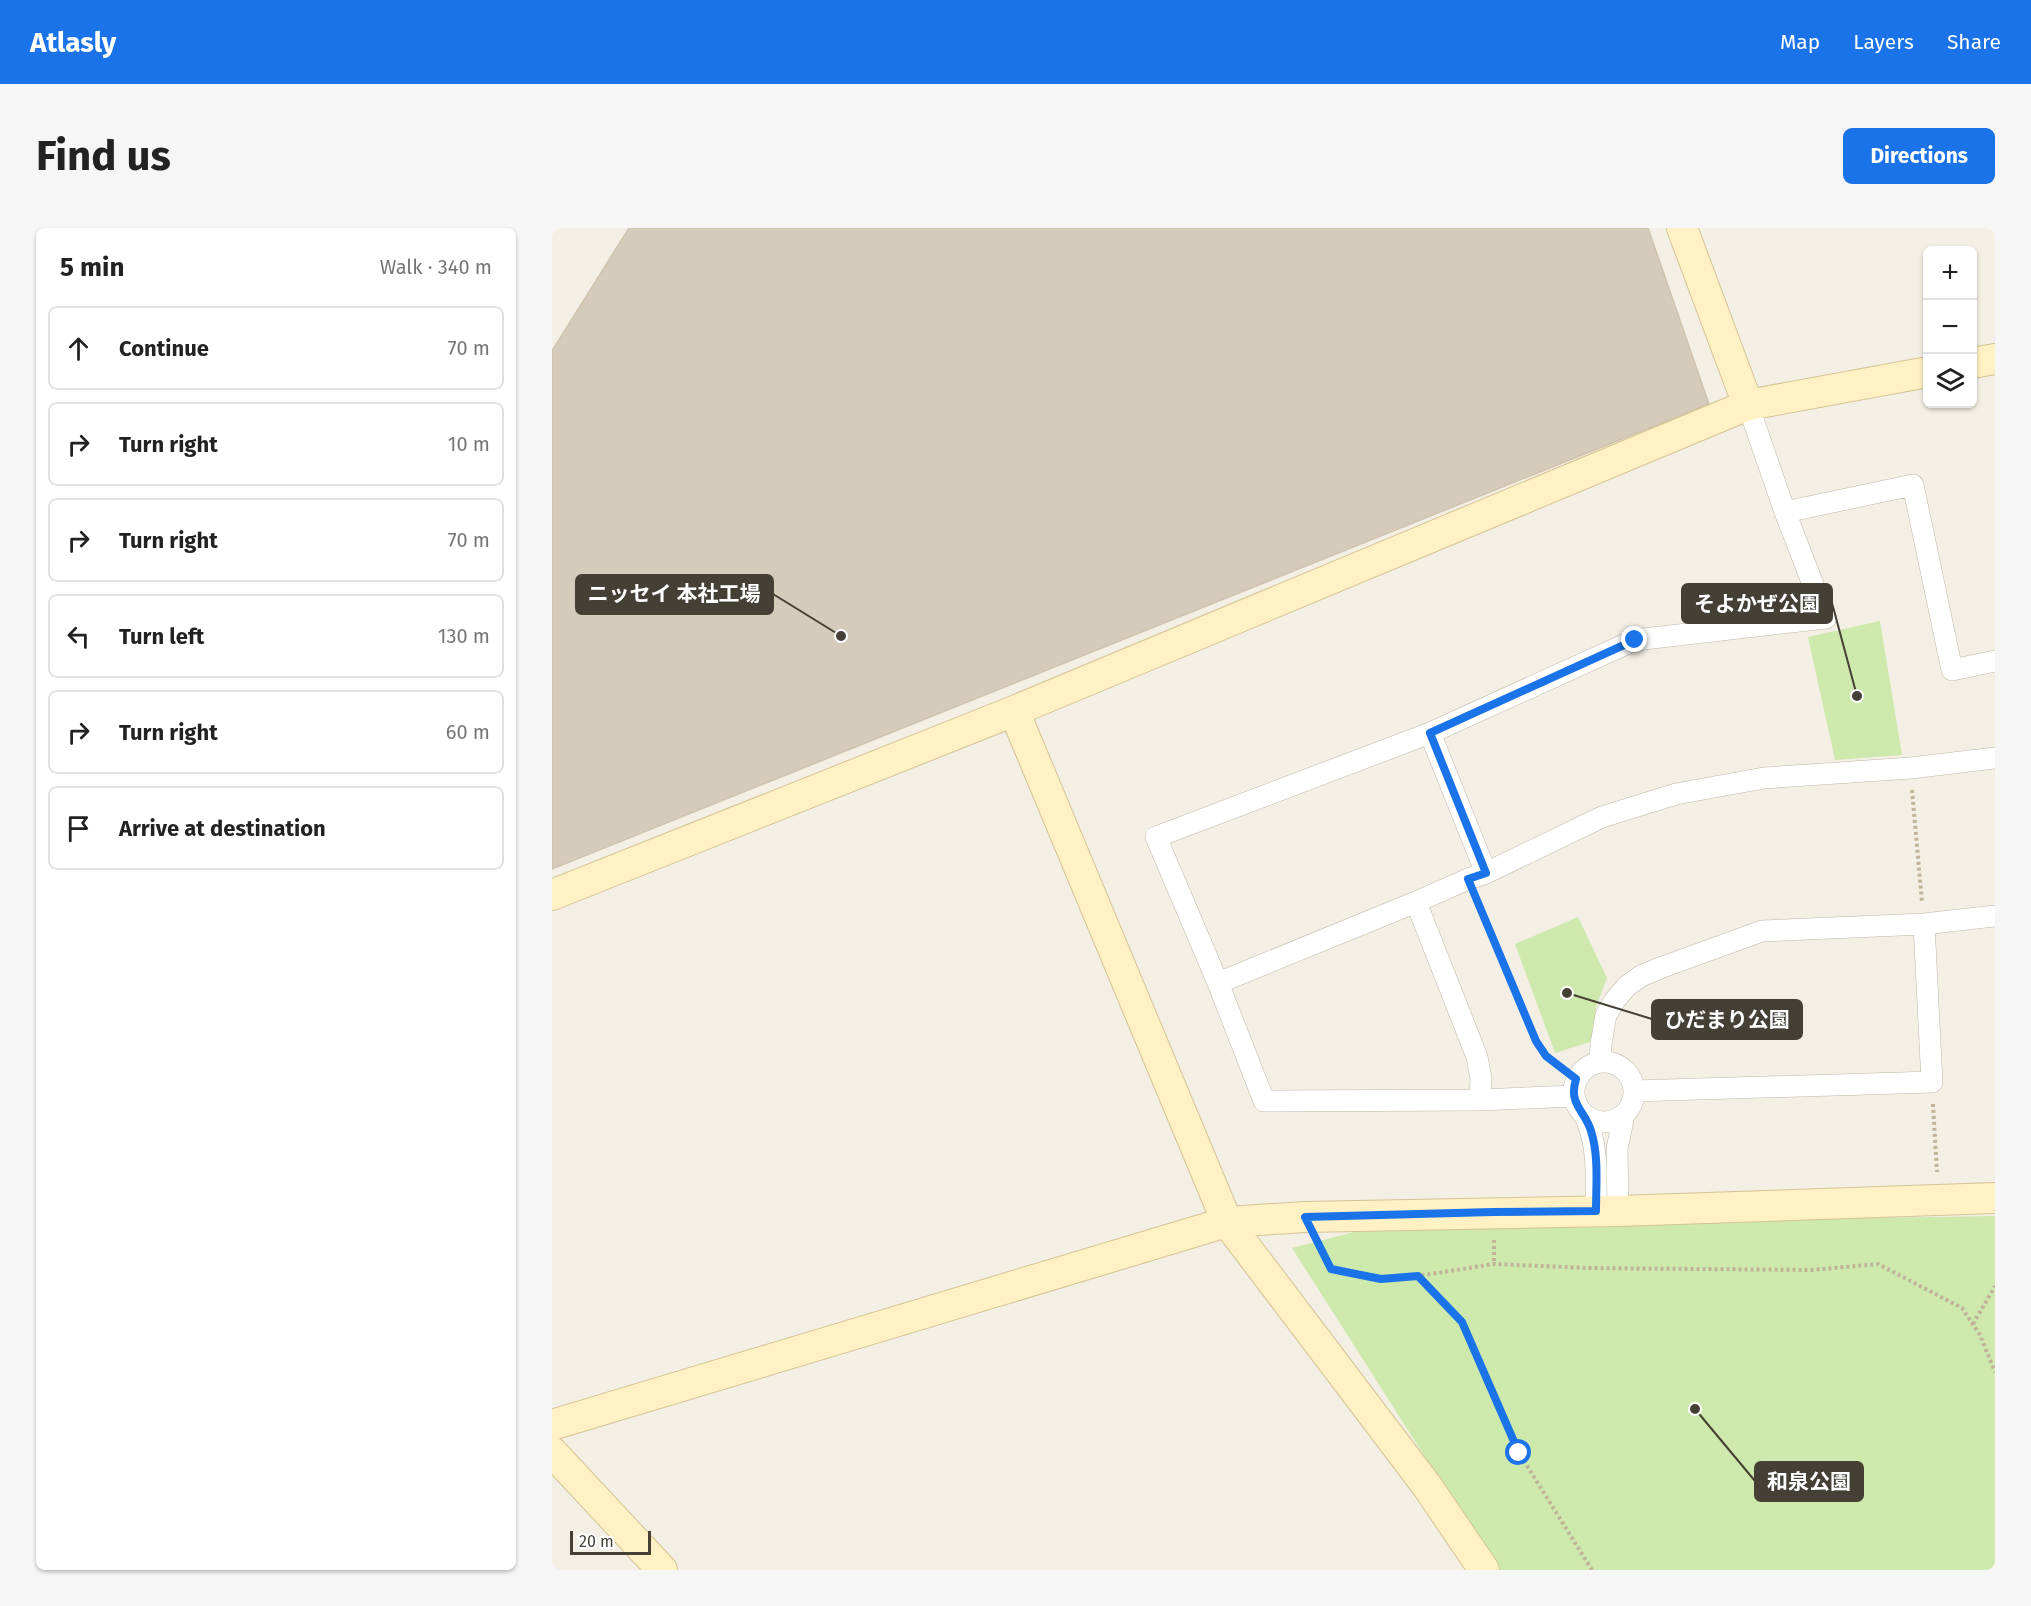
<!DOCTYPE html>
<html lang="en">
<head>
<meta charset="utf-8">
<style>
	body { margin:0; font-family:"Fira Sans","Noto Sans JP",sans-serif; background:#f6f6f6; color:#222 }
	.controls { position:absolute; right:18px; top:18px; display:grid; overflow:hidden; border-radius:9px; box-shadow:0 2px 4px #0004 }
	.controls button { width:54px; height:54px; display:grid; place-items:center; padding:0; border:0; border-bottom:2px solid #e0e0e0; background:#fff; color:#222; font:30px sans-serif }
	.scale { position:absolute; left:18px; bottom:15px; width:81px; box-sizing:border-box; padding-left:6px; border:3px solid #463f35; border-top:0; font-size:16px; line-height:21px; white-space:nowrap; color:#463f35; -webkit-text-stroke:4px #fff; paint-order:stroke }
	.stop { position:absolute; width:18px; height:18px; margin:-14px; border:4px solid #1a73e8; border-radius:50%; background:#fff }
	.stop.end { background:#1a73e8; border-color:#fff; box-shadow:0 2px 6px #0008 }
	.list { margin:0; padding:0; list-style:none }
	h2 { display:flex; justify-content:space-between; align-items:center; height:78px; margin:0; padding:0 24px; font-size:26px }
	h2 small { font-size:20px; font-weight:400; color:#767676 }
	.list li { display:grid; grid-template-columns:39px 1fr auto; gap:18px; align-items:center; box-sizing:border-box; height:84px; margin:0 12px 12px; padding:0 12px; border:2px solid #e0e0e0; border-radius:9px }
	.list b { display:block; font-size:22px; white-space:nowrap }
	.list em { font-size:20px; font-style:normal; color:#767676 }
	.icon { flex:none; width:33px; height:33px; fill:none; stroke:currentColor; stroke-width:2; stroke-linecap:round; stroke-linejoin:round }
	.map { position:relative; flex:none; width:1443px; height:1342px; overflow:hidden; border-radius:9px }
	header { display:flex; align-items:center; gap:36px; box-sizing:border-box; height:84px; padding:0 30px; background:#1a73e8; color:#fff }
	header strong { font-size:28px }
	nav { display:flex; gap:33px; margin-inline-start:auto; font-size:21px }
	.intro { display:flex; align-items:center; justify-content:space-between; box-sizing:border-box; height:144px; padding:0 36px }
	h1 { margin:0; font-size:42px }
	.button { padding:15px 27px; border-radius:9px; background:#1a73e8; color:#fff; font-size:21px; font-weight:700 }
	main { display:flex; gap:36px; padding:0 36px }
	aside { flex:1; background:#fff; border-radius:9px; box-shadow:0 2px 4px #0004 }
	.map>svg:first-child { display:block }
	.green { fill:#cee9ac }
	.building { fill:#d5cbba; stroke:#d0c3ad; stroke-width:1.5 }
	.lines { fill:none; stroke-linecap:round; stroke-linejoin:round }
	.street-casing { stroke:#bfb7a8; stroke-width:22 }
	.secondary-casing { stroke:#d5c393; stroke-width:32 }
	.path { stroke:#c1b398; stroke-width:4; stroke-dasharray:3 3; stroke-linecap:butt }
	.street { stroke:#fff; stroke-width:21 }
	.secondary { stroke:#fff1c3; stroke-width:30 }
	.route { stroke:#1a73e8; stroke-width:8 }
	.leader { fill:none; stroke:#463f35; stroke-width:2 }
	.callout-dot { fill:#463f35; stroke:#fff; stroke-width:2 }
	.callout { fill:#463f35; stroke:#463f35; stroke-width:2 }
	.callout-label { font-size:21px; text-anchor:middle; font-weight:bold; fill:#fff }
</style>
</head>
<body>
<header>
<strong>Atlasly</strong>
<nav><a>Map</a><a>Layers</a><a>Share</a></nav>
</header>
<div class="intro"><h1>Find us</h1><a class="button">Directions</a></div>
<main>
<aside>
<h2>5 min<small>Walk · 340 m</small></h2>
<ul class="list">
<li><svg class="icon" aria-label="ahead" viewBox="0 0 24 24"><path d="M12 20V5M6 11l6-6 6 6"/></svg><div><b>Continue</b></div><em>70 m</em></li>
<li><svg class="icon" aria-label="right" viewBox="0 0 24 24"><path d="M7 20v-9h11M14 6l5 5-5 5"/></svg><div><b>Turn right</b></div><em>10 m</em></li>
<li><svg class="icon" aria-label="right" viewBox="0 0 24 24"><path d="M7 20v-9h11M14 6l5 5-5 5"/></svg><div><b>Turn right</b></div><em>70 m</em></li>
<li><svg class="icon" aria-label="left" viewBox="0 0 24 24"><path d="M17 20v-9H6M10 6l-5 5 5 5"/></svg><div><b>Turn left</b></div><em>130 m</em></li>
<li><svg class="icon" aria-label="right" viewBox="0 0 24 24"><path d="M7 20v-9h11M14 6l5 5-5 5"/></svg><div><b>Turn right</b></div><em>60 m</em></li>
<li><svg class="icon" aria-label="arrive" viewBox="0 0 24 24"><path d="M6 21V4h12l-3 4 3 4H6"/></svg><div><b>Arrive at destination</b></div></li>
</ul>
</aside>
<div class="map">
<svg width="1443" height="1342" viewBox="0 0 1443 1342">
	<rect width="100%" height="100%" fill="#f3efe5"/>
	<path class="green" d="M1328,393l22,134 -67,5 -27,-123z
		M1026,689l29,61 -11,29 -3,34 -38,12 -40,-109z
		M1443,988v354h-498l-205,-322 86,-22z"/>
	<path class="building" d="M77,0h1019l61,176 -1157,465v-518z"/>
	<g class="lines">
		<g class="street-casing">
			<path id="street" d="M1233,284l128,-27 39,185 43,-9
				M878,505l56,140
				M864,674l61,155 4,21 -1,22
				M666,755l198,-81 52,-23 18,-6 116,-56 74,-23 88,-16 147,-10 84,-10
				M1022 864a30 30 0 1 1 60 0a30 30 0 1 1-60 0Z
				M1048,834l1,-18 5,-29 9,-15 12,-14 14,-10 19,-8 102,-37 162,-7 71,-8
				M1082,863l298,-9 -8,-158
				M1022,868l-94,4 -216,1 -46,-118 -62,-146 274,-104 205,-93 191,-22 -41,-106 -37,-107
				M1033,888c14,30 11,63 11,95
				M1066,983l-1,-62 7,-34"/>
		</g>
		<g class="secondary-casing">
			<path id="secondary" d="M1130,0l66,177
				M1420,135l23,-4
				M462,483l213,511 200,264 57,84
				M0,667l462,-184 734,-306 180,-33
				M0,1197l675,-203 78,-5 313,-6 377,-13
				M0,1224l110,118"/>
		</g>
		<path class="path" d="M1360,562l10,112
			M925,672l59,140 10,16 20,16
			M1381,876l4,68
			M942,1012v24
			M767,1016l12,24 50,11 37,-3
			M1421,1096l22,-38
			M1040,1342l-73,-117 -57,-131 -44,-46 76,-12 94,4 223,2 67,-6 84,44 18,27 15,37"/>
		<use href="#street" class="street"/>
		<use href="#secondary" class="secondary"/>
	</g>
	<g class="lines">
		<path class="route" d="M967,1225l-57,-131 -44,-46 -37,3 -50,-10 -26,-52 188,-5 103,-1c0,-26 3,-55 -5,-80 -6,-21 -23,-26 -15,-52l-30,-23 -10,-15 -68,-162 18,-6 -56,-140 205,-93"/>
	</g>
	<path class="leader" d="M289 408L221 366M1305 468L1280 375M1015 765L1100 791M1143 1181L1203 1253"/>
	<g class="callout-dot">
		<circle cx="289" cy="408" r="6"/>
		<circle cx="1305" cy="468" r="6"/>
		<circle cx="1015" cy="765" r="6"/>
		<circle cx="1143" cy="1181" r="6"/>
	</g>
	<g class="callout">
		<rect x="24" y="347" width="197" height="39" rx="6"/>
		<rect x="1130" y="356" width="150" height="39" rx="6"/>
		<rect x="1100" y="772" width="150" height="39" rx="6"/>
		<rect x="1203" y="1234" width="108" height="39" rx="6"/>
	</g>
	<g class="callout-label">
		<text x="122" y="373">ニッセイ 本社工場</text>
		<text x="1205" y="383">そよかぜ公園</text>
		<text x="1175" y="799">ひだまり公園</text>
		<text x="1257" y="1261">和泉公園</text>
	</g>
</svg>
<div class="controls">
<button>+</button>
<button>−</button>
<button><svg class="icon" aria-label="layers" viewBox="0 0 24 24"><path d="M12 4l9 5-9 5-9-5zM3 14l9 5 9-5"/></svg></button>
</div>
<div class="scale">20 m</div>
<div class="stop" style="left:967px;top:1225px"></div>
<div class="stop end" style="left:1083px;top:412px"></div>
</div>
</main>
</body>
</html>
